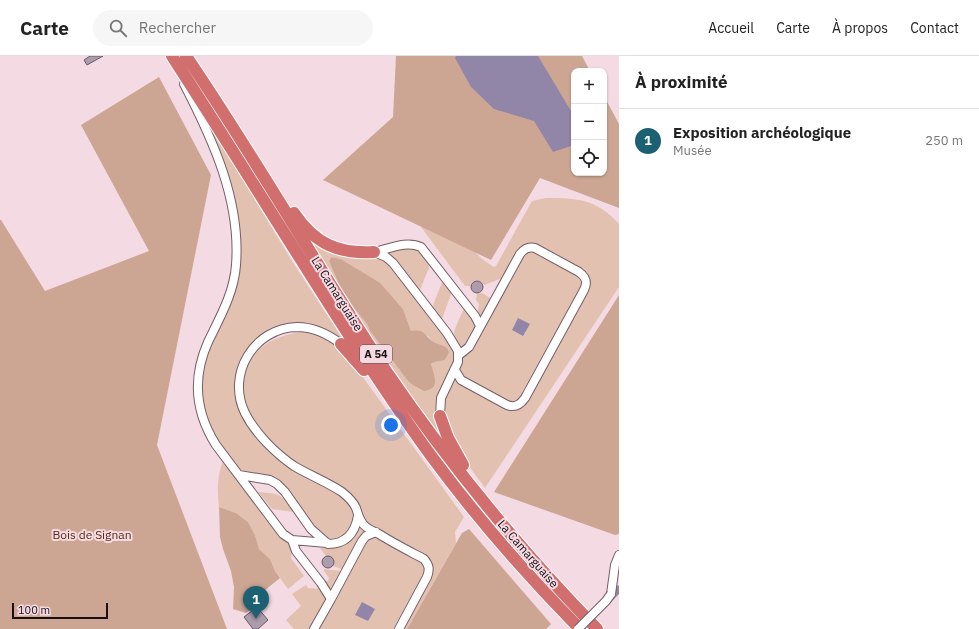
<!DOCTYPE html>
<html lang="fr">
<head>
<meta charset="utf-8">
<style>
	body { margin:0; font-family:"IBM Plex Sans",sans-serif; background:#f6f6f6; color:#222 }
	.controls { position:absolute; right:12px; top:12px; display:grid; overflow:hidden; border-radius:8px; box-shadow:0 1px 3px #0004 }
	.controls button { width:36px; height:36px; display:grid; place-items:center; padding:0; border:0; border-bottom:1px solid #e0e0e0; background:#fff; color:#222; font:20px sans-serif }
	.scale { position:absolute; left:12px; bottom:10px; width:96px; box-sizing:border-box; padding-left:4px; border:2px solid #181013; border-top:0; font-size:11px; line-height:14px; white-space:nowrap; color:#181013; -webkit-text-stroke:3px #f4dae3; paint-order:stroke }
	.you { position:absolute; left:391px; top:369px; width:14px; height:14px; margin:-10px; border:3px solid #fff; border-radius:50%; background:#1a73e8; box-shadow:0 0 0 6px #1a73e833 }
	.badge { display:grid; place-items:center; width:26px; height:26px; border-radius:50%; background:#1c6073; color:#fff; font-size:13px; font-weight:700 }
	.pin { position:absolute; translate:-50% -33px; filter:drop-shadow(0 1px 2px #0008) }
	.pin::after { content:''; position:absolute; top:21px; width:14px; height:12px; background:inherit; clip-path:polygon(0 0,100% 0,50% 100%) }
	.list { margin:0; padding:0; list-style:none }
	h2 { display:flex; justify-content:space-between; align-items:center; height:52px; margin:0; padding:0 16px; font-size:17px }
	h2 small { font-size:13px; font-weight:400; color:#767676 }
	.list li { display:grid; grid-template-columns:26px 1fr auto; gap:12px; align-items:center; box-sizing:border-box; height:64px; padding:0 16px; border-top:1px solid #e0e0e0 }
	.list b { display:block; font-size:15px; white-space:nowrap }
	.list p { margin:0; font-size:13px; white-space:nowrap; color:#767676 }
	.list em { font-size:13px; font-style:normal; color:#767676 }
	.icon { flex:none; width:22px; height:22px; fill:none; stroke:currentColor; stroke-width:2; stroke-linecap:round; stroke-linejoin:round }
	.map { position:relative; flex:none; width:619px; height:573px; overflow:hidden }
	header { display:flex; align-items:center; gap:24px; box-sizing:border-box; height:56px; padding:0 20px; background:#fff; border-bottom:1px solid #e0e0e0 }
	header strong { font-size:19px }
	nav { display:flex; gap:22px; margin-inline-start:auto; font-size:14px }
	.search { width:280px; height:36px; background:#f6f6f6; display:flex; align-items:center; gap:10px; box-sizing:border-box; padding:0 14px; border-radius:22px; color:#767676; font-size:15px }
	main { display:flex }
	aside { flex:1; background:#fff }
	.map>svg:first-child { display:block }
	.green { fill:#e3c1b0; fill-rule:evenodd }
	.forest { fill:#cda693 }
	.water { fill:#9286a8 }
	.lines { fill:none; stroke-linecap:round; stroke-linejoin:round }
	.canal { stroke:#9286a8; stroke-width:7 }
	.building { fill:#ad9cac; stroke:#695969 }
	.minor-casing { stroke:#755e67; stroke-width:10 }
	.highway-casing { stroke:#fff; stroke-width:14 }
	.minor { stroke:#fff; stroke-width:8 }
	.highway { stroke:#d16f6f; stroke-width:12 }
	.minor-bridge-casing { stroke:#755e67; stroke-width:10; stroke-linecap:butt }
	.minor-bridge { stroke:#fff; stroke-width:8 }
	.labels { text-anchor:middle; stroke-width:4; stroke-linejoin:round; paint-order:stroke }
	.shield { fill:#f4dae3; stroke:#5a4d51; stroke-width:1 }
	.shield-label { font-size:11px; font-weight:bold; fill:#181013 }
	.street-label { font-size:12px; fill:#181013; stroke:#f4dae3 }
	.park-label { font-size:12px; fill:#5a290b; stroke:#f4dae3 }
</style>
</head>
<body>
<header>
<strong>Carte</strong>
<div class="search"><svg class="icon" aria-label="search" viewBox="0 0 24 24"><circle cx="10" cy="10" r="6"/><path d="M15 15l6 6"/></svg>Rechercher</div>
<nav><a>Accueil</a><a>Carte</a><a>À propos</a><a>Contact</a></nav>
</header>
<main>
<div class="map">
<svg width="619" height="573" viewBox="0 0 619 573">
	<rect width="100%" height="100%" fill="#f4dae3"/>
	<path class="green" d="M211,71l81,134 52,80c-17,-14 -31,-17 -53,-16 -9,1 -18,3 -26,8 -17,10 -26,25 -29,44 -3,28 9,44 26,65 8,9 16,19 26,25 17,12 51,23 62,39 8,13 0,22 -7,33l-12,2 -9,-5 -45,-56 -5,-4 -31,-6 -3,-2 -19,-23 -16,-30 -2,-38 6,-25 20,-42 11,-39 -16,-112 -12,-31z
		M546,142c31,0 51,1 73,26v63l-134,201 -22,-30 -19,-44c-1,-14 5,-25 11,-38l63,32 70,-127 -56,-35 -29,34 -3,-1 -16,6c-4,-5 -11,-7 -14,1h-5l-44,-59 9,-1 30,11 22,22 12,8 2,-1 36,-65z
		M310,183l76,21 66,85 4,14 -17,35 4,45c-48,-65 -91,-132 -133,-200zM331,201l10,2 13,8 39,31 10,11 8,22 17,5 4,5 15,7 -2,12 -10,2 -27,19 -38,-50 -3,-7 -13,-16 -25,-47z
		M407,191l11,2 10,13 1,6 -9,22 -2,2 -33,-39z
		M531,193l48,26 5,7 -4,12 -3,-1 -55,99 2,2 -4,6 -8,4 -50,-26 -3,-7 5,-17 58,-99z
		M443,224l7,9 1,5 -9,25 -2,1 -5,-7 -2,-8z
		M482,237l10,6 -11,23 -4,-7 2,-11 -3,-4 1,-6z
		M464,252l10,12 3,8 -12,22c-8,-3 -11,-11 -11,-19z
		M302,276c23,4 31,10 47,26l115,159 -9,15 1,11 -49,86h-6l30,-64 -64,-40 -7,-15c-18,-13 -36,-27 -54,-40 -5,-5 -11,-8 -17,-12 -19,-14 -40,-36 -46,-60 -2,-11 2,-25 6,-35 10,-20 33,-29 53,-31z
		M224,403l27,37 14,23 13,15 13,12 1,4 -1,8 13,18 -16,13 -13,-18 -5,-12 -11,-10 -4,-14 -7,-13 -12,-9 -17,-6c-2,-16 -2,-33 5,-48z
		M258,436c23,2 22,1 36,20l-22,-3z
		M360,468l10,8 -20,27 -2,-1 -6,11 -9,-3c3,-5 0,-11 -7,-10l-6,-8c22,0 32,-3 40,-24z
		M374,479l46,25 6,6 -2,12h-2l-29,51h-74l45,-83 -2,-1 6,-7z
		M324,513l17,2 -5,8 1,4 -6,11 -8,-13h5l1,-3 -5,-7z
		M306,529l2,3 15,1 4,9 -14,31h-19l-8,-9 15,-14 -9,-12z"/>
	<path class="forest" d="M396,0h186l8,15h-16v102h30v-77l15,28v84l-79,-30 -49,82 -168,-80 70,-63z
		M159,21l52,98 -54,270 70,184h-227v-409h1l44,71 104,-40 -68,-126z
		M331,201l10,2 39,24 23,26 8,22c14,-2 12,3 21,10 5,3 11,4 15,7l2,4 -4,8 -10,2 -4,2c3,12 10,25 -7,27l-11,-6 -5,-4 -38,-50 -3,-7 -13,-16 -15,-24 -10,-23z
		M619,239v239l-4,1 -121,-43z
		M219,451l17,6 12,9 7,13 4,14 11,10 5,12 5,7 -26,21 4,6 -12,8 -13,-4 1,-22 -3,-16 -8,-22 -3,-12z
		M469,473l82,95 -5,5h-139l55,-96z"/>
	<path class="water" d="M456,0h82l36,60v29l-21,7 -19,-31 -40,-12 -23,-22 -16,-29z
		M518,262l12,6 -7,12 -11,-6z
		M362,546l13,7 -7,12 -13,-6z"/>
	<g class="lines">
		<path class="canal" d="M609,543l10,-10"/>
	</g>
	<path class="building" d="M90,0h13l-16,9 -3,-5z
		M471 231a6 6 0 1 1 12 0a6 6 0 1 1-12 0Z
		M322 506a6 6 0 1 1 12 0a6 6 0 1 1-12 0Z
		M257,551l11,13 -10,9h-5l-9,-12z"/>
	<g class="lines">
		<g class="minor-casing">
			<path id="minor" d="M184,28c29,56 57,117 52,181 -2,28 -16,52 -28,77 -16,36 -13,70 8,103l67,89 9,6 4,11 25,32 10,16 -17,30
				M374,196l12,5 7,6 54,70 11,18v11l-17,36 -1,18
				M374,196c15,-3 32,-12 47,-5l54,69 5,10
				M341,288c-13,-10 -28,-17 -44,-17 -43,1 -71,47 -52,86 10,20 30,40 49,53 15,9 33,16 48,26 5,4 11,9 14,16 2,6 3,11 7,16 4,5 10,7 16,10 14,9 30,17 45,25 5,6 6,10 3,18l-28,52
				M455,314l6,10 46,25c8,3 13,0 18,-7l59,-108c4,-8 2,-13 -5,-18l-44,-24c-7,-2 -11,1 -15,6l-51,93 -10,8
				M239,419l31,5 7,4 8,8 26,37 17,15c18,0 27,-11 30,-28
				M292,484l35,3
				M611,538l4,-29 4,-10
				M331,543l31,-58 4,-5 10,-4"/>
		</g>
		<g class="highway-casing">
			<path id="highway" d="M172,0c63,97 123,196 186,293 24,36 48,73 74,108 45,61 95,118 148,172
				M186,0c70,103 131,211 200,315 63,92 133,178 211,258
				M294,157c21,31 44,41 80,39
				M341,288l23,26
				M440,360l8,22 15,27"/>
		</g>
		<use href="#minor" class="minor"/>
		<use href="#highway" class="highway"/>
		<g class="minor-bridge-casing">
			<path id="minor-bridge" d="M578,573l28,-28 5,-7"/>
		</g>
		<use href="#minor-bridge" class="minor-bridge"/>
	</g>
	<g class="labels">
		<rect class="shield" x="360" y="289" width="32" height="18" rx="3"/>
		<g class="shield-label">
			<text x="376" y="302">A 54</text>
		</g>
		<g class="street-label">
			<text transform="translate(337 238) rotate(58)" y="4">La Camarguaise</text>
			<text transform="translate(528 498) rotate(49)" y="4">La Camarguaise</text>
		</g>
		<g class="park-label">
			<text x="92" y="483">Bois de Signan</text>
		</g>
	</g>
</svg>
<div class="controls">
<button>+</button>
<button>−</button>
<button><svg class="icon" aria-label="locate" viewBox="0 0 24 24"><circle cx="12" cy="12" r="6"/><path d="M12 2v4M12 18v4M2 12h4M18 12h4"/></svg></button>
</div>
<div class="scale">100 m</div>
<div class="you"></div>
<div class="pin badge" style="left:256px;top:563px">1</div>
</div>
<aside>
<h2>À proximité<small></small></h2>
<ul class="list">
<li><span class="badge">1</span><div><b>Exposition archéologique</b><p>Musée</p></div><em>250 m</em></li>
</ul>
</aside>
</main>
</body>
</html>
